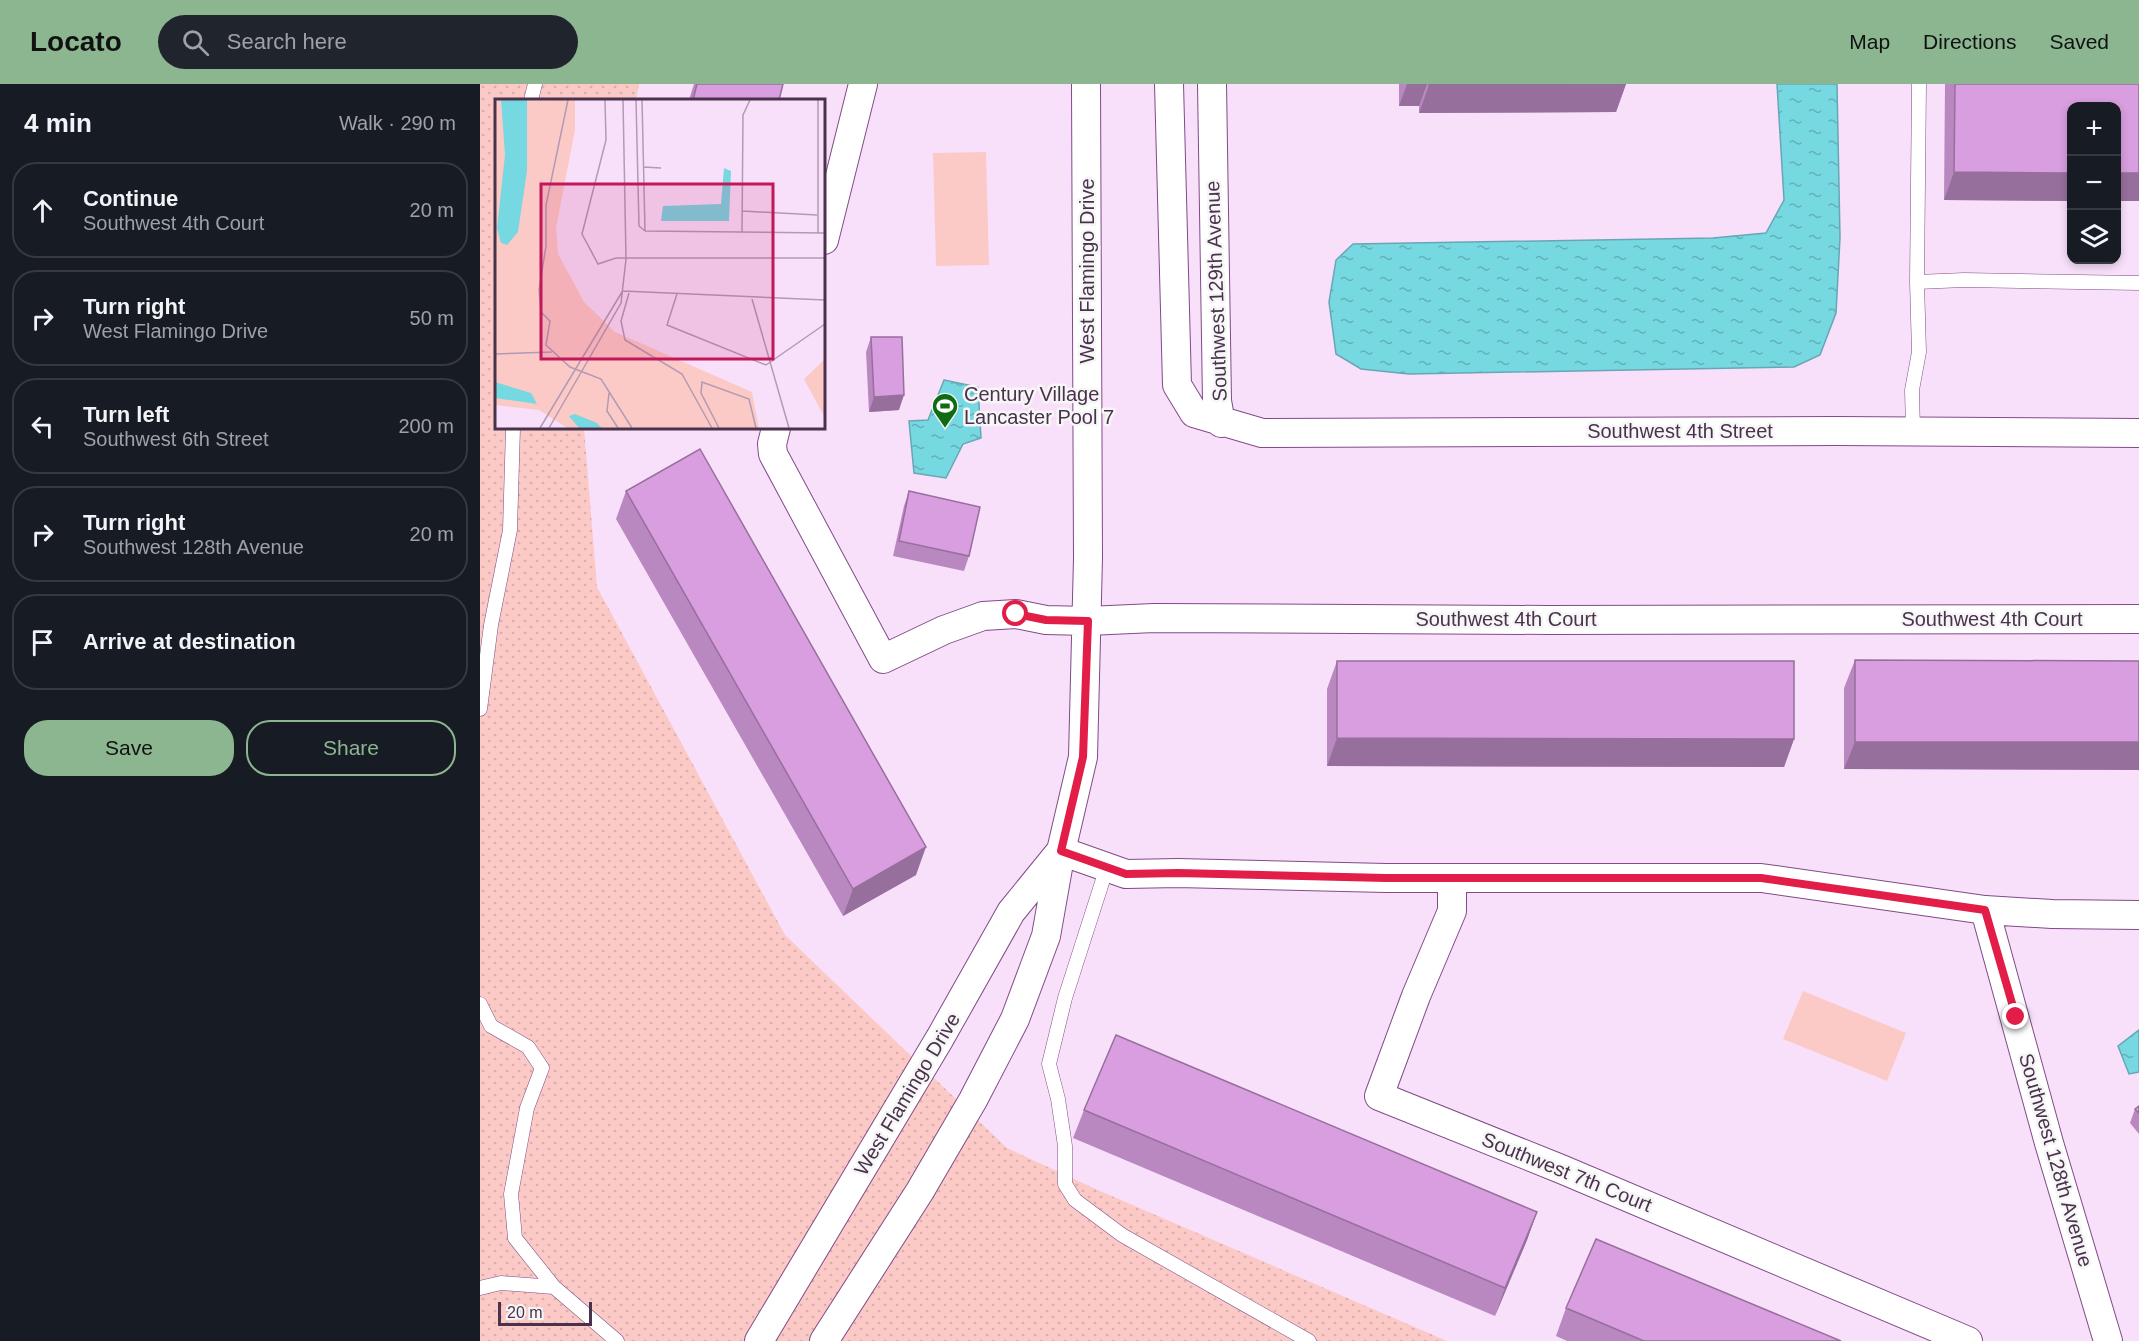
<!DOCTYPE html>
<html lang="en">
<head>
<meta charset="utf-8">
<style>
	body { margin:0; font-family:Arial,sans-serif; background:#20242c; color:#f1f3f6 }
	.controls { position:absolute; right:18px; top:18px; display:grid; overflow:hidden; border-radius:12px; box-shadow:0 3px 9px #0003 }
	.controls button { width:54px; height:54px; display:grid; place-items:center; padding:0; border:0; border-bottom:2px solid #363941; background:#171b24; color:#f1f3f6; font:30px sans-serif }
	.scale { position:absolute; left:18px; bottom:15px; width:94px; box-sizing:border-box; padding-left:6px; border:3px solid #4a324d; border-top:0; font-size:16px; line-height:21px; white-space:nowrap; color:#4a324d; -webkit-text-stroke:4px #f6f6f6; paint-order:stroke }
	.stop { position:absolute; width:18px; height:18px; margin:-14px; border:4px solid #e11d48; border-radius:50%; background:#fff }
	.stop.end { background:#e11d48; border-color:#fff; box-shadow:0 2px 6px #0008 }
	.list { margin:0; padding:0; list-style:none }
	h2 { display:flex; justify-content:space-between; align-items:center; height:78px; margin:0; padding:0 24px; font-size:26px }
	h2 small { font-size:20px; font-weight:400; color:#9ea1a6 }
	.list li { display:grid; grid-template-columns:39px 1fr auto; gap:18px; align-items:center; box-sizing:border-box; height:96px; margin:0 12px 12px; padding:0 12px; border:2px solid #363941; border-radius:24px }
	.list b { display:block; font-size:22px; white-space:nowrap }
	.list p { margin:0; font-size:20px; white-space:nowrap; color:#9ea1a6 }
	.list em { font-size:20px; font-style:normal; color:#9ea1a6 }
	.actions { display:flex; gap:12px; padding:18px 24px }
	.actions a { flex:1; padding:14px 0; border:2px solid #8cb690; border-radius:24px; text-align:center; font-size:21px; color:#8cb690 }
	.actions .main { background:#8cb690; color:#111 }
	.icon { flex:none; width:33px; height:33px; fill:none; stroke:currentColor; stroke-width:2; stroke-linecap:round; stroke-linejoin:round }
	.map { position:relative; flex:none; width:1659px; height:1257px; overflow:hidden }
	header { display:flex; align-items:center; gap:36px; box-sizing:border-box; height:84px; padding:0 30px; background:#8cb690; color:#111 }
	header strong { font-size:28px }
	nav { display:flex; gap:33px; margin-inline-start:auto; font-size:21px }
	.search { width:420px; height:54px; background:#20242c; display:flex; align-items:center; gap:15px; box-sizing:border-box; padding:0 21px; border-radius:33px; color:#9ea1a6; font-size:22px }
	main { display:flex }
	aside { flex:1; background:#171b24 }
	.map>svg:first-child { display:block }
	.grass { fill:url(#grass-dots) }
	.pitch { fill:#fccac6 }
	.water { fill:url(#water-ripples); stroke:#69a6b5; stroke-width:1.5 }
	.lines { fill:none; stroke-linecap:round; stroke-linejoin:round }
	.lane-casing { stroke:#804b87; stroke-width:15 }
	.street-casing { stroke:#804b87; stroke-width:30 }
	.lane { stroke:#fff; stroke-width:14 }
	.street { stroke:#fff; stroke-width:28 }
	.wall { fill:#ba88c0 }
	.shaded-wall { fill:#976f9c }
	.building { fill:#d89edf; stroke:#976f9c; stroke-width:1.5 }
	.route { stroke:#e11d48; stroke-width:8 }
	.labels { text-anchor:middle; stroke-width:5; stroke-linejoin:round; paint-order:stroke }
	.street-label { font-size:20px; fill:#4a324d; stroke:#f6f6f6 }
	.poi-label { font-size:20px; fill:#4a324d; stroke:#f6f6f6; text-anchor:start }
	.inset-road { fill:none; stroke:#b29ab5; stroke-width:1.5 }
	.view { fill:#c2185b; fill-opacity:0.15; stroke:#c2185b; stroke-width:3 }
	.inset-edge { fill:none; stroke:#4a324d; stroke-width:3 }
</style>
</head>
<body>
<header>
<strong>Locato</strong>
<div class="search"><svg class="icon" aria-label="search" viewBox="0 0 24 24"><circle cx="10" cy="10" r="6"/><path d="M15 15l6 6"/></svg>Search here</div>
<nav><a>Map</a><a>Directions</a><a>Saved</a></nav>
</header>
<main>
<aside>
<h2>4 min<small>Walk · 290 m</small></h2>
<ul class="list">
<li><svg class="icon" aria-label="ahead" viewBox="0 0 24 24"><path d="M12 20V5M6 11l6-6 6 6"/></svg><div><b>Continue</b><p>Southwest 4th Court</p></div><em>20 m</em></li>
<li><svg class="icon" aria-label="right" viewBox="0 0 24 24"><path d="M7 20v-9h11M14 6l5 5-5 5"/></svg><div><b>Turn right</b><p>West Flamingo Drive</p></div><em>50 m</em></li>
<li><svg class="icon" aria-label="left" viewBox="0 0 24 24"><path d="M17 20v-9H6M10 6l-5 5 5 5"/></svg><div><b>Turn left</b><p>Southwest 6th Street</p></div><em>200 m</em></li>
<li><svg class="icon" aria-label="right" viewBox="0 0 24 24"><path d="M7 20v-9h11M14 6l5 5-5 5"/></svg><div><b>Turn right</b><p>Southwest 128th Avenue</p></div><em>20 m</em></li>
<li><svg class="icon" aria-label="arrive" viewBox="0 0 24 24"><path d="M6 21V4h12l-3 4 3 4H6"/></svg><div><b>Arrive at destination</b></div></li>
</ul>
<div class="actions"><a class="main">Save</a><a>Share</a></div>
</aside>
<div class="map">
<svg width="1659" height="1257" viewBox="0 0 1659 1257">
	<defs>
		<pattern id="grass-dots" width="8" height="8" patternUnits="userSpaceOnUse" patternTransform="scale(1.5)"><rect width="8" height="8" fill="#fccac6"/><path d="M2 2h.1M6 6h.1" fill="none" stroke="#daaeac" stroke-width="1.8" stroke-linecap="round"/></pattern>
		<pattern id="water-ripples" width="26" height="14" patternUnits="userSpaceOnUse" patternTransform="scale(1.5)"><rect width="26" height="14" fill="#76d8e1"/><path d="M2 4q2-2 4 0t4 0M15 11q2-2 4 0t4 0" fill="none" stroke="#63b0b9"/></pattern>
	</defs>
	<rect width="100%" height="100%" fill="#f8e0fb"/>
	<path class="grass" d="M0,0h159l-3,16h-140v328h88l13,159 188,348 222,213 93,43 347,150h-967z"/>
	<path class="pitch" d="M506,68l3,113 -53,1 -3,-113z
		M1323,907l103,42 -19,48 -104,-42z"/>
	<path class="water" d="M1297,0h60l3,154 -4,75 -16,42 -26,12 -385,7 -48,-5 -25,-15 -7,-52 7,-42 17,-16 360,-6 53,-5 18,-33z
		M464,296l34,7 3,51 -18,6 -17,34 -32,-5 -5,-52 19,-1z
		M1659,946v42l-10,2 -11,-28z"/>
	<g class="lines">
		<g class="lane-casing">
			<path id="lane" d="M51,16l4,-16
				M1437,198l47,-2 175,3
				M1433,347l-1,-41 7,-38 -2,-70 2,-198
				M0,625l11,-84 19,-95 3,-102
				M627,783l-42,131 -16,66 9,35 7,47v38l10,16 47,35 187,106
				M0,920l11,22 37,21 14,21 -15,40 -16,86 4,44 39,49 63,54
				M0,1204l21,-5 53,4"/>
		</g>
		<g class="street-casing">
			<path id="street" d="M689,0l8,301 17,28 68,20 575,-2 302,2
				M732,0l5,317 4,22
				M344,156l39,-156
				M296,344l-4,16 1,10 110,205 61,-29 39,-14 33,-2 30,6 42,1 66,-3 395,2 590,-1
				M581,767l65,23 52,-1 208,5h375l224,32 67,4 87,1
				M972,794v33l-36,85 -37,100 182,73 407,172
				M1505,826l64,233 59,198
				M279,1257l181,-303 71,-126 48,-59
				M344,1257l96,-150 53,-91 42,-81 31,-83 15,-85 22,-94 5,-199 -2,-474"/>
		</g>
		<use href="#lane" class="lane"/>
		<use href="#street" class="street"/>
	</g>
	<path class="wall" d="M214,0h89l-4,16h-90z
		M919,0h227l-10,28 -197,1v-7h-20z
		M1465,0h194v117l-195,-1z
		M391,253l28,73 -30,2 -3,-60z
		M146,407l290,384 -73,41 -227,-397z
		M429,407l60,65 -5,15 -71,-15 11,-50z
		M1375,576l284,1 -295,108v-81z
		M857,577l457,78 -10,28 -457,-1v-77z
		M1659,1022v28l-9,-11 5,-14z
		M604,1026l453,102 -10,28 -32,76 -422,-178z
		M1086,1224l275,33h-274l-11,-5z"/>
	<path class="shaded-wall" d="M927,0h20l-8,22h-20z
		M1146,0l-10,28 -197,1 10,-28z
		M1474,88l118,1v28l-128,-1z
		M1636,89h23v28h-23z
		M424,311l-5,15 -30,2 5,-15z
		M857,654l457,1 -10,28 -457,-1z
		M1375,658h284v28l-295,-1z
		M446,763l-10,28 -73,41 10,-27z
		M1057,1128l-10,28 -32,76 10,-28z"/>
	<path class="building" d="M217,0h86l-4,16h-86z
		M949,0h197l-197,1z
		M1475,0h184v89h-23v-67h-44v67l-118,-1z
		M391,253h31l2,58 -30,2z
		M220,365l226,398 -73,42 -227,-398z
		M429,407l71,16 -11,49 -70,-15z
		M1375,576l284,1v81h-284z
		M857,577h457v78l-457,-1z
		M636,951l421,177 -32,76 -421,-178z
		M1659,1022v7l-4,-4z
		M1116,1155l245,102h-197l-78,-33z"/>
	<g class="lines">
		<path class="route" d="M536,530l30,6 42,1 -5,136 -22,94 65,23 52,-1 208,5h375l224,32 31,107"/>
	</g>
	<defs>
		<g id="stadium-pin" transform="scale(1.35)"><path d="M0 17L-7.5 6A9.5 9.5 0 1 1 7.5 6Z" fill="#116b14" stroke="#f6f6f6"/><path d="M0-5a6.5 5 0 1 0 0 10a6.5 5 0 1 0 0-10ZM-3.5-1.8h7v3.6h-7Z" fill="#fff"/></g>
	</defs>
	<g fill-rule="evenodd">
		<use href="#stadium-pin" x="465" y="322"/>
	</g>
	<g class="labels">
		<g class="street-label">
			<text transform="translate(607 187) rotate(-90)" y="7">West Flamingo Drive</text>
			<text transform="translate(736 207) rotate(-92)" y="7">Southwest 129th Avenue</text>
			<text x="1200" y="354">Southwest 4th Street</text>
			<text x="1026" y="542">Southwest 4th Court</text>
			<text x="1512" y="542">Southwest 4th Court</text>
			<text transform="translate(427 1010) rotate(-59)" y="7">West Flamingo Drive</text>
			<text transform="translate(1576 1076) rotate(74)" y="7">Southwest 128th Avenue</text>
			<text transform="translate(1087 1088) rotate(22)" y="7">Southwest 7th Court</text>
		</g>
		<g class="poi-label">
			<text x="484" y="317">Century Village<tspan x="484" dy="23">Lancaster Pool 7</tspan></text>
		</g>
	</g>
	<g transform="translate(15 15)">
		<rect width="330" height="330" fill="#f8e0fb"/>
		<path d="M0,1h80v30l-19,98 2,26 26,48 31,30 137,60 7,36h-192l-28,-18 -44,-5zM330,260v59l-21,-39z" fill="#fccac6"/>
		<path d="M129,268l37,60v1h-25l-30,-50z" fill="#fccac6"/>
		<path d="M6,1h26v71l-9,61 -11,13 -6,-2 -4,-15 8,-73zM229,69l7,3 -2,50h-68l2,-15 58,-2zM0,283l36,11 6,11 -42,-6zM80,315l22,9 5,5h-23l-10,-12z" fill="#76d8e1"/>
		<path class="inset-road" d="M73,1l-22,105v41l-7,44 2,22 9,9 -4,24 24,22 31,12 31,49M110,1l1,40 -24,94 16,30 18,-6h209M141,1l3,126 6,5M147,1l3,131M323,1v133M148,68l18,1M247,112l75,4M150,132l180,2M247,133l1,-117 7,-15M128,192l202,9M134,194l-8,28 4,19 57,34 30,54M182,195l-10,31 99,40 59,-41M257,200l37,129M0,255l57,-2M114,294l-2,18 11,17M45,329l82,-136M54,329l72,-125 5,-44 -3,-159M224,329l-18,-35 1,-11 47,17 7,29"/>
		<path class="view" d="M46,85h232v175h-232z"/>
		<rect width="330" height="330" class="inset-edge"/>
	</g>
</svg>
<div class="controls">
<button>+</button>
<button>−</button>
<button><svg class="icon" aria-label="layers" viewBox="0 0 24 24"><path d="M12 4l9 5-9 5-9-5zM3 14l9 5 9-5"/></svg></button>
</div>
<div class="scale">20 m</div>
<div class="stop" style="left:536px;top:530px"></div>
<div class="stop end" style="left:1536px;top:933px"></div>
</div>
</main>
</body>
</html>
